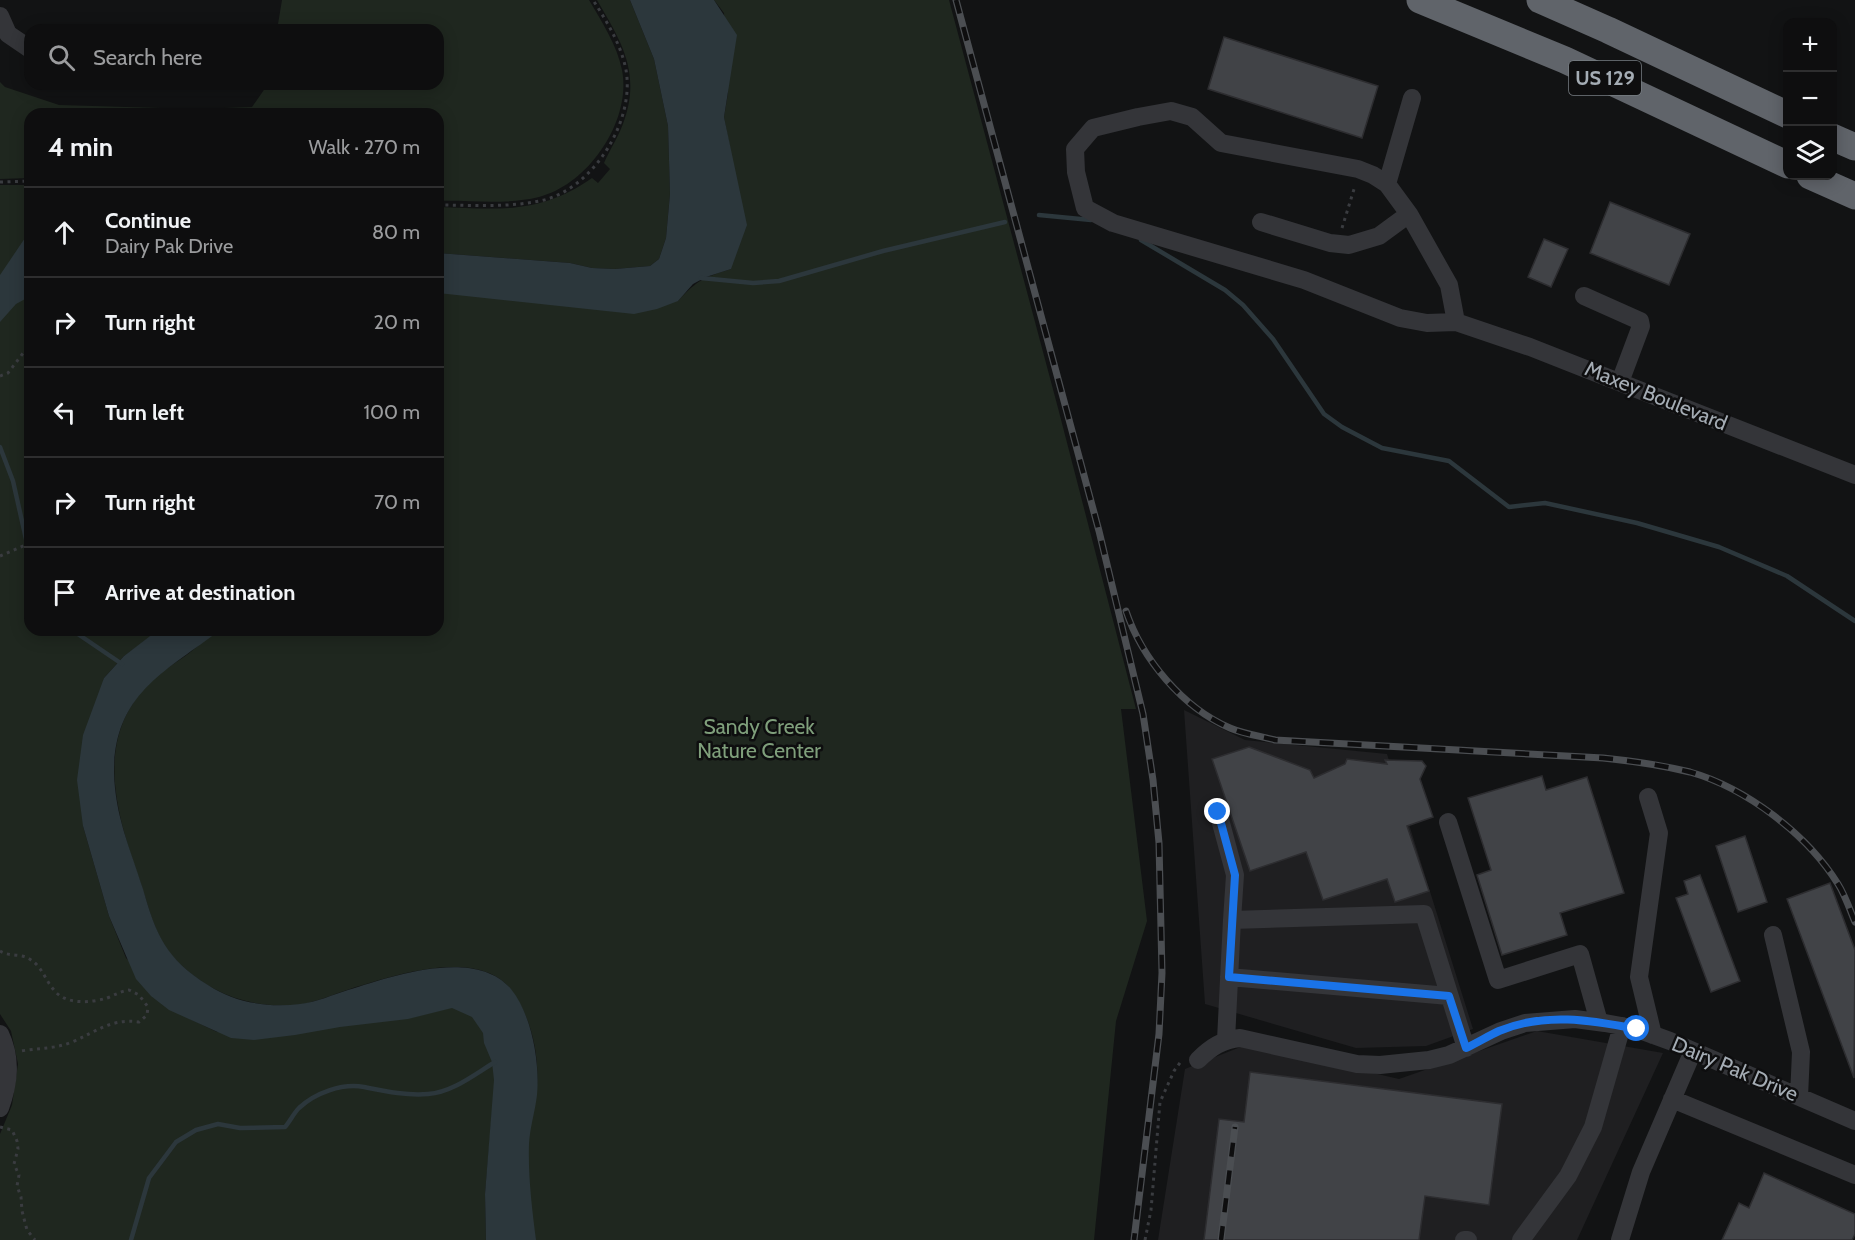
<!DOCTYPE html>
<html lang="en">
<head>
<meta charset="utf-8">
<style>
	body { margin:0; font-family:Cabin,sans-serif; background:#1c1c1d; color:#f1f3f6 }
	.controls { position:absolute; right:18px; top:18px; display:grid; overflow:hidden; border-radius:12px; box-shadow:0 3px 15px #0003 }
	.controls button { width:54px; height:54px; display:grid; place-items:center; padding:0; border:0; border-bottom:2px solid #2e2e2f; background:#0e0e0f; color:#f1f3f6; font:30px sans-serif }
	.stop { position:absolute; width:18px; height:18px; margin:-14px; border:4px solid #1a73e8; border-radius:50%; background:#fff }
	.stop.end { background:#1a73e8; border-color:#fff; box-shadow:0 2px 6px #0008 }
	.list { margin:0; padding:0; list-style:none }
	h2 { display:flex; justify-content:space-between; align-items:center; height:78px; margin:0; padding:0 24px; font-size:26px }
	h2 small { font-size:20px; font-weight:400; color:#9b9c9e }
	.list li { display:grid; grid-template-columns:39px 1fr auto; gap:18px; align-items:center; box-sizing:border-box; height:90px; padding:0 24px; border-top:2px solid #2e2e2f }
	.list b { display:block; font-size:22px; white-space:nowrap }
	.list p { margin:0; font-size:20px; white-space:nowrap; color:#9b9c9e }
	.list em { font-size:20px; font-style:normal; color:#9b9c9e }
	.icon { flex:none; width:33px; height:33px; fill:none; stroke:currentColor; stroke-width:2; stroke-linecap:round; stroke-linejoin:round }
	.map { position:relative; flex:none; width:1855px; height:1240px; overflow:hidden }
	.search { position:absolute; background:#0e0e0f; box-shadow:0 3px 15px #0003; left:24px; top:24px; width:420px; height:66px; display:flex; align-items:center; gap:15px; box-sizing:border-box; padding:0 21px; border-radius:18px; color:#9b9c9e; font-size:22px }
	.panel { position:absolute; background:#0e0e0f; box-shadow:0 3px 15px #0003; left:24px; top:108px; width:420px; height:528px; border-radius:18px }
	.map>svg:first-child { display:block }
	.built { fill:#1f1f21 }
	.green { fill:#1f271f }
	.water { fill:#2c373c }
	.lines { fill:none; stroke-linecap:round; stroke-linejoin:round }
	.stream { stroke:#2c373c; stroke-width:4.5 }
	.building { fill:#414347; stroke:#2d2d30; stroke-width:1.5 }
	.path { stroke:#3a3c40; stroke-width:3; stroke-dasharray:3 4.5; stroke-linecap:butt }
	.minor { stroke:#343539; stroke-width:18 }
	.highway { stroke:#60646a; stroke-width:27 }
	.rail-casing { stroke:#4b4e52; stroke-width:7 }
	.rail { stroke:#0e0e0f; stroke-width:4.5; stroke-dasharray:14; stroke-linecap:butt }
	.route { stroke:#1a73e8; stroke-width:8 }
	.labels { text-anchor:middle; stroke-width:5; stroke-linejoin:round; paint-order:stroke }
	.shield { fill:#0e0e0f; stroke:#777d82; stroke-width:1.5 }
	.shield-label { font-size:20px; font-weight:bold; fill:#a4acb4 }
	.street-label { font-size:21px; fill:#a4acb4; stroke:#0e0e0f }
	.park-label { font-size:21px; fill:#7f9f7b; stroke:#0e0e0f }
</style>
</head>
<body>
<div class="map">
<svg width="1855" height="1240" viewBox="0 0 1855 1240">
	<rect width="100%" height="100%" fill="#121314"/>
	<path class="built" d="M1184,710l61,30 142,14 86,275 -47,17 -70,2 -151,-44z
		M1537,1031l126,22 -86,187h-419l27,-171 63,-25 151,35z"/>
	<path class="green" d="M282,0h307c13,22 28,45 33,70 10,51 -34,115 -83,127 -32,8 -69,3 -101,4v-87h-408v64l-30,1v-97l5,5 54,18 137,4 56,-2 16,-23h170v-54h-161z
		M597,0h33l24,59 14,67 2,68 -4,44 -7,21 -9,7 -35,3 -23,-1 -22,-5 -132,-10v-46c61,2 101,8 154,-29l6,5 12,-14 -6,-6c6,-14 15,-27 20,-42 17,-49 -3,-80 -27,-121z
		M714,0h235l109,408 78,301h-15l26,212 -31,100 -22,219h-573c-2,-16 -10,-60 -7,-73 3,-14 11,-27 15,-41 15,-43 10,-97 -17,-135 -33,-45 -119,-15 -162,-2 -16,5 -31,12 -47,15 -45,7 -92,-9 -124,-41 -24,-23 -29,-53 -39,-82 -23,-66 -47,-139 8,-197 12,-12 26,-20 40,-30 10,-7 23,-22 35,-24 14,-3 45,0 61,0 51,0 103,0 154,0v-348l240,19c19,-21 27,-24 53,-32v-116l-7,-36 4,-24 -4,-80z
		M0,185h30v445h130l-36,26 -20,22 -21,148 26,90 17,42 64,61 27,13 210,-31 70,1 21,26 -26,85 -7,81 1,46h-486v-106l12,-29 6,-41 -7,-33 -11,-17z"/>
	<path class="water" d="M630,0h84l23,35 -13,82 23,108 -16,44 -25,8 -13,7 -15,17 -21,8 -23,5 -196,-21v-40l132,10 22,5 23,1 35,-3 9,-7 7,-21 4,-44 -2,-68 -14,-67z
		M30,236v49l-3,13 -11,6 -16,18v-47l25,-37z
		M158,630h62c-53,41 -106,63 -106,142 1,44 16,76 29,117 13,46 23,70 65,96 27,18 61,23 92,19 17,-2 32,-9 48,-14 44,-14 128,-43 163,-1 21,26 29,74 26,106 -2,17 -7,32 -8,49 -1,32 3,65 7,96h-50l-1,-46 9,-114 -2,-18 -8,-19 -1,-10 -11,-16 -20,-9 -44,11 -68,8 -45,8 -41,5 -23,-2 -62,-28 -18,-14 -15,-17 -27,-63 -26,-90 -6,-46 6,-45 21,-57 20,-22z"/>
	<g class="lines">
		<path class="stream" d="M1039,215l52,5
			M1141,240l84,50 18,15 30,34 51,75 18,13 40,21 67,13 60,46 36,-4 92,20 82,24 68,29 68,45
			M701,278l52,5 26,-2 104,-30 122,-29
			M0,447l13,34 17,76
			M72,630l50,34
			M131,1240l18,-62 27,-36 20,-12 22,-6 22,4 45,-1c5,-6 9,-14 14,-19 16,-15 43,-25 65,-21 20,4 43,9 64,7 25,-2 47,-20 67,-32"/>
	</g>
	<path class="building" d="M1224,37l154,49 -16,52 -154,-49z
		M1610,202l80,32 -21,51 -79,-32z
		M1544,239l24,10 -17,38 -23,-10z
		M1249,747l61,23 4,8 31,-14 2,-5 40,5 -2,-4 37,1 4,5 -6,13 13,38 -26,9 22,65 -34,11 -8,-23 -64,21 -17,-48 -56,19 -38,-112z
		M1542,776l4,14 41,-13 37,116 -64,20 7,22 -65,20 -25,-80 14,-5 -23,-72z
		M1745,836l22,66 -29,10 -22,-66z
		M1700,875l40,106 -29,11 -35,-94 12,-4 -4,-13z
		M1830,883l25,67 -1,128 -67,-179z
		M1250,1072l252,32 -13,101 -64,-9 -6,44h-215l15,-121 25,3z
		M1764,1173l91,41v20l-3,6h-130l17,-37 10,5z"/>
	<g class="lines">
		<path class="path" d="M0,182l30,-1
			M438,205c35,0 72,3 106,-5 50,-13 91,-79 82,-130 -5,-26 -19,-48 -33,-70
			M1342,228l13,-42
			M0,376l8,-3 22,-29
			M0,556l30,-13
			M0,951c9,6 22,2 31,9 12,8 14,20 23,30 11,15 37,13 53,8 8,-3 14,-7 22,-8l10,5 9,12 -1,8 -8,7c-28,-4 -43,10 -67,20 -17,7 -33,6 -51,9
			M0,1127l12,3 5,11 1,8 -4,15 5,11 -2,11 4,11 1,14 5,19 8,10
			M1145,1240l6,-30 9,-108 14,-31 8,-11"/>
		<path class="minor" d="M0,16l8,18 22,15
			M1387,184l25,-86
			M1261,222l69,21 19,2 30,-9 30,-22
			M1584,296l56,25 1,5 -21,56
			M1456,322l-7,-37 -40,-71 -22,-30 -14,-9 -15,-6 -137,-26 -29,-26 -21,-6 -33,6 -45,11 -18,21 1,23 9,36 28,15 191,57 96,38 27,5 29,-1 74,25 325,128
			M1648,797l11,36 -20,144 14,58
			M1218,812l17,63 -3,45
			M1448,822l50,158 82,-26 19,68
			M1773,935l28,117 -2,45
			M1229,977l220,19
			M0,1034c12,25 9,49 0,74
			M1226,1040l6,-120 192,-6 42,134
			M1198,1060c13,-13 24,-20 42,-22l117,26 23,1 49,-5 20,-5 52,-24 24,-8 50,-4 30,4 32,6 33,12 185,80
			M1672,1099l183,76
			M1464,1240h4
			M1521,1240l47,-64 25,-49 29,-101
			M1620,1240l21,-68 52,-121"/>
		<path class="highway" d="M1420,0l145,60 223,105
			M1540,0l68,30 180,85
			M1832,137l23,10
			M1810,176l45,20"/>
		<g class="rail-casing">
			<path id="rail" d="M956,0l143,531 44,183 10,66 6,63 3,130 -3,61 -25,206
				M1126,611c16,48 57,97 104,117 14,6 30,8 45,12l328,18c29,3 58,7 87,14 56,16 117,62 148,112 7,11 12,26 17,38
				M1221,1240l14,-113"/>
		</g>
		<use href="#rail" class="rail"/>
	</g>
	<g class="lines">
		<path class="route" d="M1218,812l17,63 -6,102 220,19 17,52c11,-5 22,-12 33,-17 45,-19 92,-11 138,-2"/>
	</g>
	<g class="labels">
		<rect class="shield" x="1569" y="61" width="72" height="34" rx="4.5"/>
		<g class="shield-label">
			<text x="1605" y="85">US 129</text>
		</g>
		<g class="street-label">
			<text transform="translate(1656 396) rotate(22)" y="7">Maxey Boulevard</text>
			<text transform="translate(1735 1069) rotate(23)" y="7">Dairy Pak Drive</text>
		</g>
		<g class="park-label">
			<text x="759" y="734">Sandy Creek<tspan x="759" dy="24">Nature Center</tspan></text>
		</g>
	</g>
</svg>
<div class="controls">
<button>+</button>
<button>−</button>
<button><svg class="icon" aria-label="layers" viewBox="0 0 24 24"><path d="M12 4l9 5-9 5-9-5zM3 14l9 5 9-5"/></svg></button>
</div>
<div class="stop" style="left:1637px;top:1029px"></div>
<div class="stop end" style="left:1218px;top:812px"></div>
<div class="search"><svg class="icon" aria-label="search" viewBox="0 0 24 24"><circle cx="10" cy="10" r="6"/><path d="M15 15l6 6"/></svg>Search here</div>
<section class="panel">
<h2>4 min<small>Walk · 270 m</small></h2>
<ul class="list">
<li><svg class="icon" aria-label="ahead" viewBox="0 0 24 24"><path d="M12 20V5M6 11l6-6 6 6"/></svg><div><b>Continue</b><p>Dairy Pak Drive</p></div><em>80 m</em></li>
<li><svg class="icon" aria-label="right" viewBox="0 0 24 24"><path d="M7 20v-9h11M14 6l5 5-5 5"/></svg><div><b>Turn right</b></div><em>20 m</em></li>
<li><svg class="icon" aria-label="left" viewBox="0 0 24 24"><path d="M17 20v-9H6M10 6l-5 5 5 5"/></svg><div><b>Turn left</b></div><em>100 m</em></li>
<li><svg class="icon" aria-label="right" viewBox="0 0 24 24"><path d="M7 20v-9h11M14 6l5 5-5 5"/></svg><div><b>Turn right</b></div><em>70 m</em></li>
<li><svg class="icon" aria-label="arrive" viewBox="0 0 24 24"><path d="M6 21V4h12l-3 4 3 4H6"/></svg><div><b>Arrive at destination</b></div></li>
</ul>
</section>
</div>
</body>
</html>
